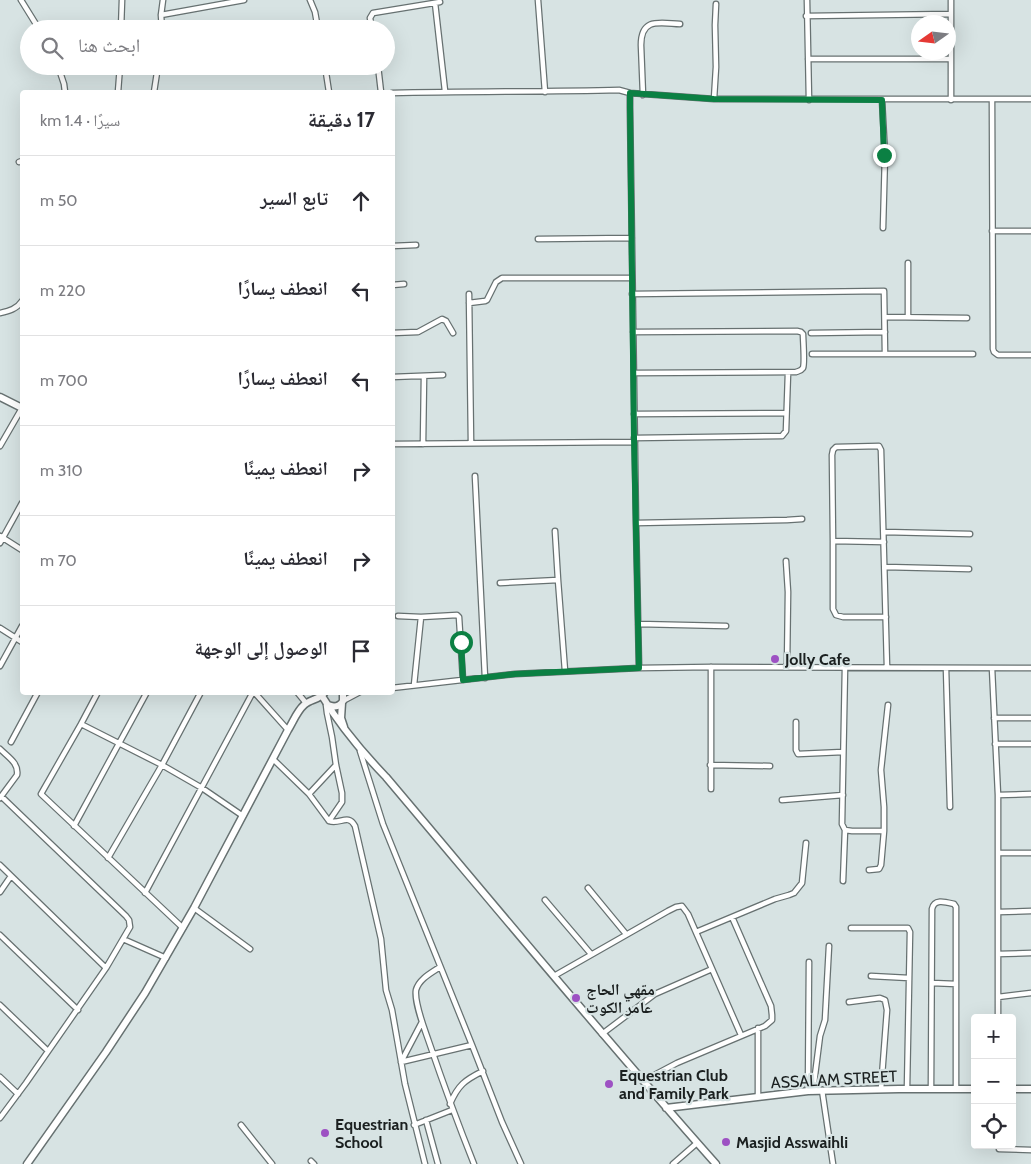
<!DOCTYPE html>
<html lang="ar">
<head>
<meta charset="utf-8">
<style>
	body { margin:0; font-family:Cabin,"Noto Naskh Arabic",sans-serif; background:#f2f2f3; color:#2b2b33; direction:rtl }
	.controls { position:absolute; right:15px; bottom:15px; display:grid; overflow:hidden; border-radius:5px; box-shadow:0 5px 20px #0002 }
	.controls button { width:45px; height:45px; display:grid; place-items:center; padding:0; border:0; border-bottom:1px solid #e1e1e2; background:#fff; color:#2b2b33; font:25px sans-serif }
	.compass { position:absolute; left:911px; top:15px; width:45px; height:45px; border-radius:50%; background:#fff; box-shadow:0 5px 20px #0002; rotate:256deg }
	.stop { position:absolute; width:15px; height:15px; margin:-11px; border:4px solid #0b8043; border-radius:50%; background:#fff }
	.stop.end { background:#0b8043; border-color:#fff; box-shadow:0 1px 5px #0008 }
	.list { margin:0; padding:0; list-style:none }
	h2 { display:flex; justify-content:space-between; align-items:center; height:65px; margin:0; padding:0 20px; font-size:21px }
	h2 small { font-size:16px; font-weight:400; color:#7c7c81 }
	.list li { display:grid; grid-template-columns:32px 1fr auto; gap:15px; align-items:center; box-sizing:border-box; height:90px; padding:0 20px; border-top:1px solid #e1e1e2 }
	.list b { display:block; font-size:19px; white-space:nowrap }
	.list em { font-size:16px; font-style:normal; color:#7c7c81 }
	.icon { flex:none; width:28px; height:28px; fill:none; stroke:currentColor; stroke-width:2; stroke-linecap:round; stroke-linejoin:round }
	.map { position:relative; flex:none; width:1031px; height:1164px; overflow:hidden; direction:ltr }
	.search { position:absolute; background:#fff; box-shadow:0 5px 20px #0002; left:20px; top:20px; width:375px; height:55px; display:flex; align-items:center; gap:12px; box-sizing:border-box; padding:0 18px; border-radius:28px; color:#7c7c81; font-size:19px }
	.panel { position:absolute; background:#fff; box-shadow:0 5px 20px #0002; left:20px; top:90px; width:375px; height:605px; border-radius:5px; direction:rtl }
	.map>svg:first-child { display:block }
	.lines { fill:none; stroke-linecap:round; stroke-linejoin:round }
	.street-casing { stroke:#677171; stroke-width:7 }
	.secondary-casing { stroke:#677171; stroke-width:9 }
	.street { stroke:#fff; stroke-width:4.5 }
	.secondary { stroke:#fff; stroke-width:6 }
	.route { stroke:#0b8043; stroke-width:6 }
	.poi-dot { fill:#9d51c3; stroke:#d7e3e3; stroke-width:2 }
	.labels { text-anchor:middle; stroke-width:4.5; stroke-linejoin:round; paint-order:stroke }
	.poi-label { font-size:16px; font-weight:bold; fill:#1b2020; stroke:#d7e3e3; text-anchor:start }
	.street-label { font-size:16px; fill:#1b2020; stroke:#d7e3e3 }
</style>
</head>
<body>
<div class="map">
<svg width="1031" height="1164" viewBox="0 0 1031 1164">
	<rect width="100%" height="100%" fill="#d7e3e3"/>
	<g class="lines">
		<g class="street-casing">
			<path id="street" d="M21,0l18,29
				M310,0l5,12 3,17
				M538,0l7,92
				M807,0l2,100
				M435,3l10,88
				M161,15l83,-15
				M806,16l145,-2
				M121,29l1,-29
				M162,29l-1,-14 2,-15
				M364,29l8,-3
				M372,29l-2,-11 3,-5 67,-11
				M808,59h143
				M58,66l6,18 1,8
				M325,66l4,26
				M378,66l3,26
				M118,92l2,-26
				M154,92l4,-26
				M392,93c76,-2 151,-1 227,-3l11,3
				M643,95l-2,-50c0,-28 19,-22 39,-21
				M714,99l2,-32 -1,-42 1,-21
				M992,99l1,250 1,3 4,3h33
				M882,100l3,55 -2,73
				M951,100v-100
				M19,162l3,-1
				M992,231h39
				M538,239l94,-1
				M392,246l24,-1
				M392,285l12,-1
				M469,294l2,149
				M632,294l252,-3 1,63h88
				M469,303l16,-2 2,-1 9,-18 6,-4h130
				M0,313c9,-2 17,-4 22,-12
				M885,317l82,1
				M908,317v-54
				M633,332l164,-1 4,1 2,2c0,6 2,29 0,34 -2,3 -4,3 -7,4l-162,1
				M392,333l26,-1 24,-13 4,2 7,12
				M811,333l74,-1
				M812,354h73
				M392,377l51,-2
				M634,414l152,-1
				M634,438l148,-2 4,-5 2,-58
				M392,444l243,-2
				M423,444l1,-68
				M0,446l22,-38
				M475,476l10,202
				M636,523l151,-3 15,-1
				M555,531l3,49
				M884,532l86,2
				M0,536l22,14
				M833,541l51,1
				M0,543l22,-40
				M786,561l2,31 -1,75
				M885,567l84,2
				M500,583l58,-3 7,91
				M398,616l23,1
				M886,617h-43l-7,-2 -3,-6v-68l-1,-86 1,-5 3,-3 43,-1 2,4 6,217
				M638,624l88,2
				M0,628l22,14
				M0,666l22,-40
				M711,667v122
				M639,668l-3,-145 -6,-415v-15l84,6h317
				M946,668l4,139
				M992,668l6,127v223
				M414,685l7,-68 36,-2 2,2 4,63
				M392,688l123,-14 124,-6 72,-1 320,1
				M98,692l-17,32 -40,70 142,134
				M254,692l34,38
				M297,692l9,11
				M343,701l17,-9
				M326,705l1,8 5,24 4,28 6,28v9l-13,19
				M994,718h37
				M796,722v28l2,4 45,-2
				M81,724l81,41 40,23 41,28
				M11,742l27,-50
				M995,744h36
				M0,749c8,8 19,14 17,26l-17,23
				M360,751l23,73 89,221 30,77 19,42
				M273,759l36,35 20,27c11,4 19,-8 26,5l26,113 5,51 6,20 13,74 20,80
				M710,765l60,1
				M309,794l27,-29
				M998,795l33,-1
				M782,800l61,-5
				M74,826l73,-134
				M845,830l7,1h32v-24l-3,-37 7,-65
				M999,853h32
				M108,858l54,-93 39,-73
				M0,865l106,103
				M869,870l10,-1 2,-4 3,-34
				M843,881l2,-51 -3,-6 3,-157
				M588,888l38,46
				M0,892l11,-16
				M145,893l108,-201
				M545,900l46,54
				M194,908l56,41
				M999,912l32,-1
				M851,928h57l2,4 -3,157
				M696,932l79,-33 14,-4 5,-2 8,-10 4,-40
				M0,935l78,75
				M123,939l43,19
				M998,954l33,-1
				M440,967c-9,6 -21,12 -24,23 -2,13 9,40 13,52 14,41 29,82 45,122
				M554,976l114,-65 8,-4 6,-1 6,8 53,121
				M871,976l38,2
				M932,983l24,1
				M998,997l33,-4
				M849,1002l31,-4 5,2 2,10 -6,79
				M0,1005l48,46
				M422,1022l-21,40 71,-17
				M602,1034l53,-40 57,-25
				M0,1077l18,17
				M643,1081l34,-18 88,-37 7,-6v-5l-1,-9 -39,-89
				M931,1089l1,-180c2,-11 14,-7 22,-5l2,3v182
				M822,1090l11,74
				M808,1091l1,-129
				M813,1091l7,-55 5,-16 4,-74
				M758,1097v-69
				M450,1104c8,-19 15,-24 33,-33
				M0,1118l26,-35 80,-115 24,-41 -1,-7 -3,-4 -125,-120
				M426,1120l12,44
				M241,1125l31,39
				M414,1125l38,-15
				M999,1149l32,1
				M311,1161l3,3
				M673,1164l24,-21"/>
		</g>
		<g class="secondary-casing">
			<path id="secondary" d="M0,397l22,11
				M322,696c19,31 39,55 64,81 109,129 217,260 330,387
				M342,703l-1,15 3,9
				M328,705c7,3 12,1 15,-4v-9
				M1012,1089h19
				M666,1108l142,-17 91,-2h76
				M27,1164l79,-112 39,-59 49,-85 94,-178c5,-8 9,-19 16,-25 6,-6 16,-5 21,-13"/>
		</g>
		<use href="#street" class="street"/>
		<use href="#secondary" class="secondary"/>
	</g>
	<g class="lines">
		<path class="route" d="M461,642l2,38 52,-6 124,-6 -5,-230 -4,-330v-15l84,6 168,1 2,55"/>
	</g>
	<g class="poi-dot">
		<circle cx="775" cy="659" r="5"/>
		<circle cx="576" cy="998" r="5"/>
		<circle cx="609" cy="1084" r="5"/>
		<circle cx="325" cy="1133" r="5"/>
		<circle cx="726" cy="1142" r="5"/>
	</g>
	<g class="labels">
		<g class="poi-label">
			<text x="785" y="665">Jolly Cafe</text>
			<text x="586" y="995">مقهي الحاج<tspan x="586" dy="18">عامر الكوت</tspan></text>
			<text x="619" y="1081">Equestrian Club<tspan x="619" dy="18">and Family Park</tspan></text>
			<text x="335" y="1130">Equestrian<tspan x="335" dy="18">School</tspan></text>
			<text x="736" y="1148">Masjid Asswaihli</text>
		</g>
		<g class="street-label">
			<text transform="translate(834 1079) rotate(-3)" y="6">ASSALAM STREET</text>
		</g>
	</g>
</svg>
<div class="controls">
<button>+</button>
<button>−</button>
<button><svg class="icon" aria-label="locate" viewBox="0 0 24 24"><circle cx="12" cy="12" r="6"/><path d="M12 2v4M12 18v4M2 12h4M18 12h4"/></svg></button>
</div>
<svg class="compass" viewBox="-18 -18 36 36"><path d="M0-13l5 13h-10z" fill="#e53935"/><path d="M0 13l5-13h-10z" fill="#7c7c81"/></svg>
<div class="stop" style="left:461px;top:642px"></div>
<div class="stop end" style="left:884px;top:155px"></div>
<div class="search"><svg class="icon" aria-label="search" viewBox="0 0 24 24"><circle cx="10" cy="10" r="6"/><path d="M15 15l6 6"/></svg>ابحث هنا</div>
<section class="panel">
<h2>17 دقيقة<small>سيرًا · 1.4 km</small></h2>
<ul class="list">
<li><svg class="icon" aria-label="ahead" viewBox="0 0 24 24"><path d="M12 20V5M6 11l6-6 6 6"/></svg><div><b>تابع السير</b></div><em>50 m</em></li>
<li><svg class="icon" aria-label="left" viewBox="0 0 24 24"><path d="M17 20v-9H6M10 6l-5 5 5 5"/></svg><div><b>انعطف يسارًا</b></div><em>220 m</em></li>
<li><svg class="icon" aria-label="left" viewBox="0 0 24 24"><path d="M17 20v-9H6M10 6l-5 5 5 5"/></svg><div><b>انعطف يسارًا</b></div><em>700 m</em></li>
<li><svg class="icon" aria-label="right" viewBox="0 0 24 24"><path d="M7 20v-9h11M14 6l5 5-5 5"/></svg><div><b>انعطف يمينًا</b></div><em>310 m</em></li>
<li><svg class="icon" aria-label="right" viewBox="0 0 24 24"><path d="M7 20v-9h11M14 6l5 5-5 5"/></svg><div><b>انعطف يمينًا</b></div><em>70 m</em></li>
<li><svg class="icon" aria-label="arrive" viewBox="0 0 24 24"><path d="M6 21V4h12l-3 4 3 4H6"/></svg><div><b>الوصول إلى الوجهة</b></div></li>
</ul>
</section>
</div>
</body>
</html>
